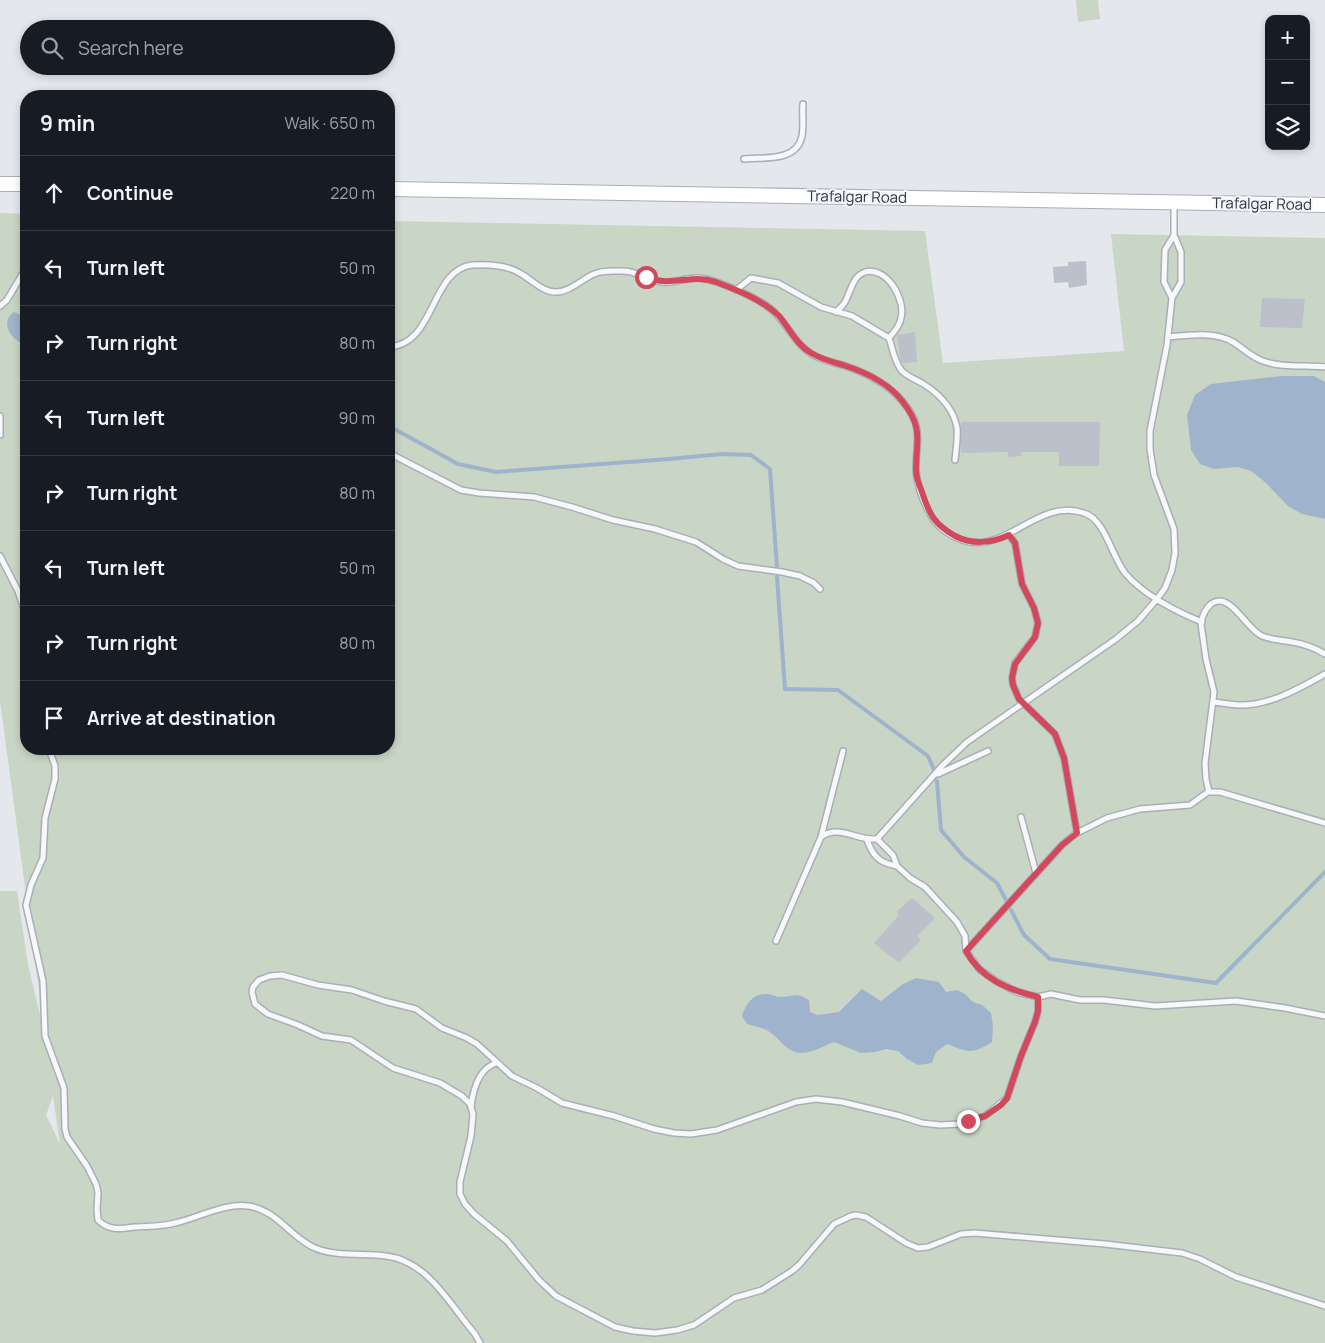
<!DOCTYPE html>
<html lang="en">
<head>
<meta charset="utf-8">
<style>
	body { margin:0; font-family:Manrope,sans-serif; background:#20242c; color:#f1f3f6 }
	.controls { position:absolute; right:15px; top:15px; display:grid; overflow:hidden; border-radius:10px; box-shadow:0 2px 8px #0003 }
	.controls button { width:45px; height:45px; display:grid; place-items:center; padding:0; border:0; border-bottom:1px solid #363941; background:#171b24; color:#f1f3f6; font:25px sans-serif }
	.stop { position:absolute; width:15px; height:15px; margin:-11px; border:4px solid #d1495b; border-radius:50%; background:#fff }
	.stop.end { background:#d1495b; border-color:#fff; box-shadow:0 1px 5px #0008 }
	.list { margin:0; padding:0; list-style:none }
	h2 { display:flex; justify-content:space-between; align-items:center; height:65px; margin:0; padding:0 20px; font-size:21px }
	h2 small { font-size:16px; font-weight:400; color:#9ea1a6 }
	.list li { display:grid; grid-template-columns:32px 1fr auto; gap:15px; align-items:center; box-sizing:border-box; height:75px; padding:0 20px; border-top:1px solid #363941 }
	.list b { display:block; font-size:19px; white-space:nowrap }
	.list em { font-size:16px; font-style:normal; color:#9ea1a6 }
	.icon { flex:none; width:28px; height:28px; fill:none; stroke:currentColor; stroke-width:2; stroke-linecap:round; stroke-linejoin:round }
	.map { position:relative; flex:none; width:1325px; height:1343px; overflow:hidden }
	.search { position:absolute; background:#171b24; box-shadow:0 2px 8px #0003; left:20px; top:20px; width:375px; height:55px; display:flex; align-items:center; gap:12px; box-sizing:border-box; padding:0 18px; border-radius:28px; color:#9ea1a6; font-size:19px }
	.panel { position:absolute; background:#171b24; box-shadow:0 2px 8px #0003; left:20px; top:90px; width:375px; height:665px; border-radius:20px }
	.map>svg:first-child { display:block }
	.green { fill:#c9d6c5; fill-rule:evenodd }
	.water { fill:#9fb4cc }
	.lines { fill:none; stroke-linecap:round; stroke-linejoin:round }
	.stream { stroke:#9fb4cc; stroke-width:4 }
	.building { fill:#bbc0ca }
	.lane-casing { stroke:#a9aeb7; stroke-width:8 }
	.secondary-casing { stroke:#a9aeb7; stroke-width:16 }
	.lane { stroke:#f7f8fa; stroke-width:5 }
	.secondary { stroke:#fff; stroke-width:14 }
	.route { stroke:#d1495b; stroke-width:6 }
	.labels { text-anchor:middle; stroke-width:4; stroke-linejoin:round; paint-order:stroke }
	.street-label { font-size:15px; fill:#2b3445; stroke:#f4f6f9 }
</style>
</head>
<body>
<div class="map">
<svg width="1325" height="1343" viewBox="0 0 1325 1343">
	<rect width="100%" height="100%" fill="#e4e7ec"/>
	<path class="green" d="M1076,0h22l2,19 -22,3z
		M0,213l26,1v535h363v-528l536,10 18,132 181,-12 -13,-117 214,4v1105h-1325v-452h17l11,74 17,70 -45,-334zM53,1096l7,48 -14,-29z"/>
	<path class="water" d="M14,312l12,5v28c-17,-5 -26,-24 -12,-33z
		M1281,376h33l11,6v137l-23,-5 -14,-8 -23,-24 -14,-11 -13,-4 -24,2 -14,-5 -9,-14 -4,-35 8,-20 16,-11z
		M916,978l23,4 7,10 11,-2 8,4 8,8 9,3 9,8 2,13 -1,16c-20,13 -25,10 -45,2l-11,8 -4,11 -14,2 -11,-6 -9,-8 -12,-2 -11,3 -14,1 -27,-11c-10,4 -22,11 -33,11 -15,0 -23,-18 -35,-23 -6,-3 -13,-4 -19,-6l-5,-8c3,-11 11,-23 25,-22 3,0 7,2 11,3 15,1 16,-6 31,3l1,12 7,3 22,-3 23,-23 19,12 22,-17z"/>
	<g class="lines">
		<path class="stream" d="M389,426l69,38 38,8 173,-13 53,-5 29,1 19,14 7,98
			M777,577l8,112 53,1 90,66 6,14
			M937,781l4,49 23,27 33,26 10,19
			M1011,910l13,25 26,24 166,24 109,-111"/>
	</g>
	<path class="building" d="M1086,261l1,24 -18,3 -1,-6 -14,1 -1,-16 15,-1v-4z
		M1262,298l43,1 -3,29 -42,-1z
		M915,332l2,30 -15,1 -2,-5 -3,-23z
		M961,422h139l-1,44h-40v-14h-38v4l-13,1v-5l-47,1z
		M912,898l23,20 -18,18 4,4 -22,23 -25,-20 25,-28 -2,-4z"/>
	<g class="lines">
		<g class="lane-casing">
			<path id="lane" d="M744,159c20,-2 53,3 58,-23 2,-10 0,-21 1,-32
				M736,290l15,-12 27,5 43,24 31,9 37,22c4,11 5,24 13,33 7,7 16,9 23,14 15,10 29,25 32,43 1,10 -1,22 -2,32
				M1172,298l-8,-16 1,-32 9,-15v-31
				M0,306l7,-6 19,-32
				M836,312c4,-4 8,-7 10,-12 5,-10 7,-24 19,-28 22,-6 41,28 36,46 -1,8 -7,14 -12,20
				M1168,337c20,-2 47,-6 65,5 10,6 18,15 30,19 19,7 42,4 62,6
				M389,347c47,-3 41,-77 83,-82 17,-1 37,0 51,10 10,6 20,17 33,17 14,0 26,-13 38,-18 8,-4 18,-3 27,-3 15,-1 26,9 41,11 12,2 24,-5 37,-4 16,1 60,20 73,32 16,14 23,35 43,46 10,5 20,7 31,10 23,8 46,20 61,41 16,22 9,36 9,61 0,17 11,47 24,59 57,48 90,-32 144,-14 21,6 28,44 41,60 17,21 52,39 77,49
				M0,416v19
				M389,453l72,37 18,3 55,4 38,10 41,13 42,9 41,13 27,17 15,7 44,6 18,4 14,7 6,6
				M1009,535l6,8 7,41 12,24 4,15 -3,14 -20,26 -3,15 1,7 6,14 36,35 9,24 13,75
				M0,556l18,35 8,24
				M1214,702c9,1 18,3 27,3 30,0 59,-17 84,-31
				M49,749l6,17v13l-10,39 -2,40 -12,27 -5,20 17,76 2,55 19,52 1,41 2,8 20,29 9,18 2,8 -1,18 1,10c11,11 22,9 36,7 14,-1 27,0 41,-4 23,-5 49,-20 73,-17 28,3 43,32 67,42 22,9 48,5 71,8 42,5 64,49 89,78l5,9
				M938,774l50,-23
				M1209,792l-3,-13 -1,-16 9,-71 -8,-33 -5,-35c1,-7 4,-15 10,-20 19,-14 35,25 51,32 10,4 20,4 30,6 12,2 23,6 33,12
				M1021,817l15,56
				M821,837l22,-86
				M877,839l16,16 4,11 13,12 15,9 32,35 8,14 1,15 13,18 17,12 21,11 21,5 13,-3 29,6h24l51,6 81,-5 49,7 40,8
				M867,840c6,16 12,23 30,26
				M776,941l45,-104c18,-13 36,4 56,2l66,-74 24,-23 149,-103 22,-18 19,-22 8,-11 7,-18 3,-17 -1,-24 -20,-54 -4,-26v-18l17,-86 5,-47 9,-16v-30l-7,-17
				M966,951l96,-106 13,-11 32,-16 33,-9 50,-4 18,-13h12l105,31
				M1038,997v14l-3,11 -14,34 -14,42 -22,18 -24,8 -21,1 -18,-2 -22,-7 -58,-14 -26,-3 -20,3 -79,28 -26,4 -17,-1 -20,-4 -40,-13 -52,-13 -25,-15 -25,-12 -35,-32 -10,-6 -25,-10 -26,-19 -32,-8 -32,-11 -34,-5 -36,-10 -12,1 -11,4 -6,7 -1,5 3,12 13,10 30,11 24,11 29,4 42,28 47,15 22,13 8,8 3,10 -2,22 -11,46v12l5,10 9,10 33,27 32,39 17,16 59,31 18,4 22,2 22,-3 17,-5 40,-27 28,-8 30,-19 7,-6 35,-41 17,-8 5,-1 10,2 40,26 12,5 10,-1 33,-13 14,-1 130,11 77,9 18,6 36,18 89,29
				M471,1107c2,-17 7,-38 25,-44"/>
		</g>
		<g class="secondary-casing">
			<path id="secondary" d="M0,184h26
				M389,189l936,16"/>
		</g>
		<use href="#lane" class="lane"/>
		<use href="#secondary" class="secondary"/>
	</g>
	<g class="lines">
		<path class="route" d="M646,277c26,11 44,-4 70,5 21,8 47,18 63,34 11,13 17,28 32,37 10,6 21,9 32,12 22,7 46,18 60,37 21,27 13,38 13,68 0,8 3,15 6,22 7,22 12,32 33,44 17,9 37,7 54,-1l6,8 7,41 12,24 4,15 -3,14 -20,27 -3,14 1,7 6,14 36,35 9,24 13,75 -15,12 -96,106c15,28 43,39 72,46v14l-3,11 -14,34 -14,42 -6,7 -16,11 -17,5"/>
	</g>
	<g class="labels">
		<g class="street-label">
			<text transform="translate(857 197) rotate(1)" y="5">Trafalgar Road</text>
			<text transform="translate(1262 204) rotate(1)" y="5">Trafalgar Road</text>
		</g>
	</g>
</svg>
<div class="controls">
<button>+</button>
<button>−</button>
<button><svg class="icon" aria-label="layers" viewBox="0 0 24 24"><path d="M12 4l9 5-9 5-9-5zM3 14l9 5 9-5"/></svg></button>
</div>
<div class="stop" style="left:646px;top:277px"></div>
<div class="stop end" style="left:968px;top:1121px"></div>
<div class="search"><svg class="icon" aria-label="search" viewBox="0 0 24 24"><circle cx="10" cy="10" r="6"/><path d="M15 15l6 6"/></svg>Search here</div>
<section class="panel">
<h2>9 min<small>Walk · 650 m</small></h2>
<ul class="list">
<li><svg class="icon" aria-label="ahead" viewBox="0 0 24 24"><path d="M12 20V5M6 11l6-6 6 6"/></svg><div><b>Continue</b></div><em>220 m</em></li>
<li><svg class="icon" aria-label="left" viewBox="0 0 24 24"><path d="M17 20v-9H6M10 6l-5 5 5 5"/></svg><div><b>Turn left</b></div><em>50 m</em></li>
<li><svg class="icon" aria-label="right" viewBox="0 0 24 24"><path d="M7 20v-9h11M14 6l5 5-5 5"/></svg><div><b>Turn right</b></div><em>80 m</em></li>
<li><svg class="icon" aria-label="left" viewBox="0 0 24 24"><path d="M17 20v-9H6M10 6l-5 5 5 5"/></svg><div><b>Turn left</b></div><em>90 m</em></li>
<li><svg class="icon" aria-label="right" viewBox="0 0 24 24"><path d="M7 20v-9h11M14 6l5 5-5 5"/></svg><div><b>Turn right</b></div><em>80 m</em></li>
<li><svg class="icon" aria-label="left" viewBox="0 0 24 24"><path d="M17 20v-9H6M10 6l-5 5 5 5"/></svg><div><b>Turn left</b></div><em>50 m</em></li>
<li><svg class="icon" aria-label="right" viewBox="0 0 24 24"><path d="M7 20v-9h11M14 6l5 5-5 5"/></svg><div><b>Turn right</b></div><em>80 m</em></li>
<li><svg class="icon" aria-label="arrive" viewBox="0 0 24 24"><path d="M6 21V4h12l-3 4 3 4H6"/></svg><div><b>Arrive at destination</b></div></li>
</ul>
</section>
</div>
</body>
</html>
